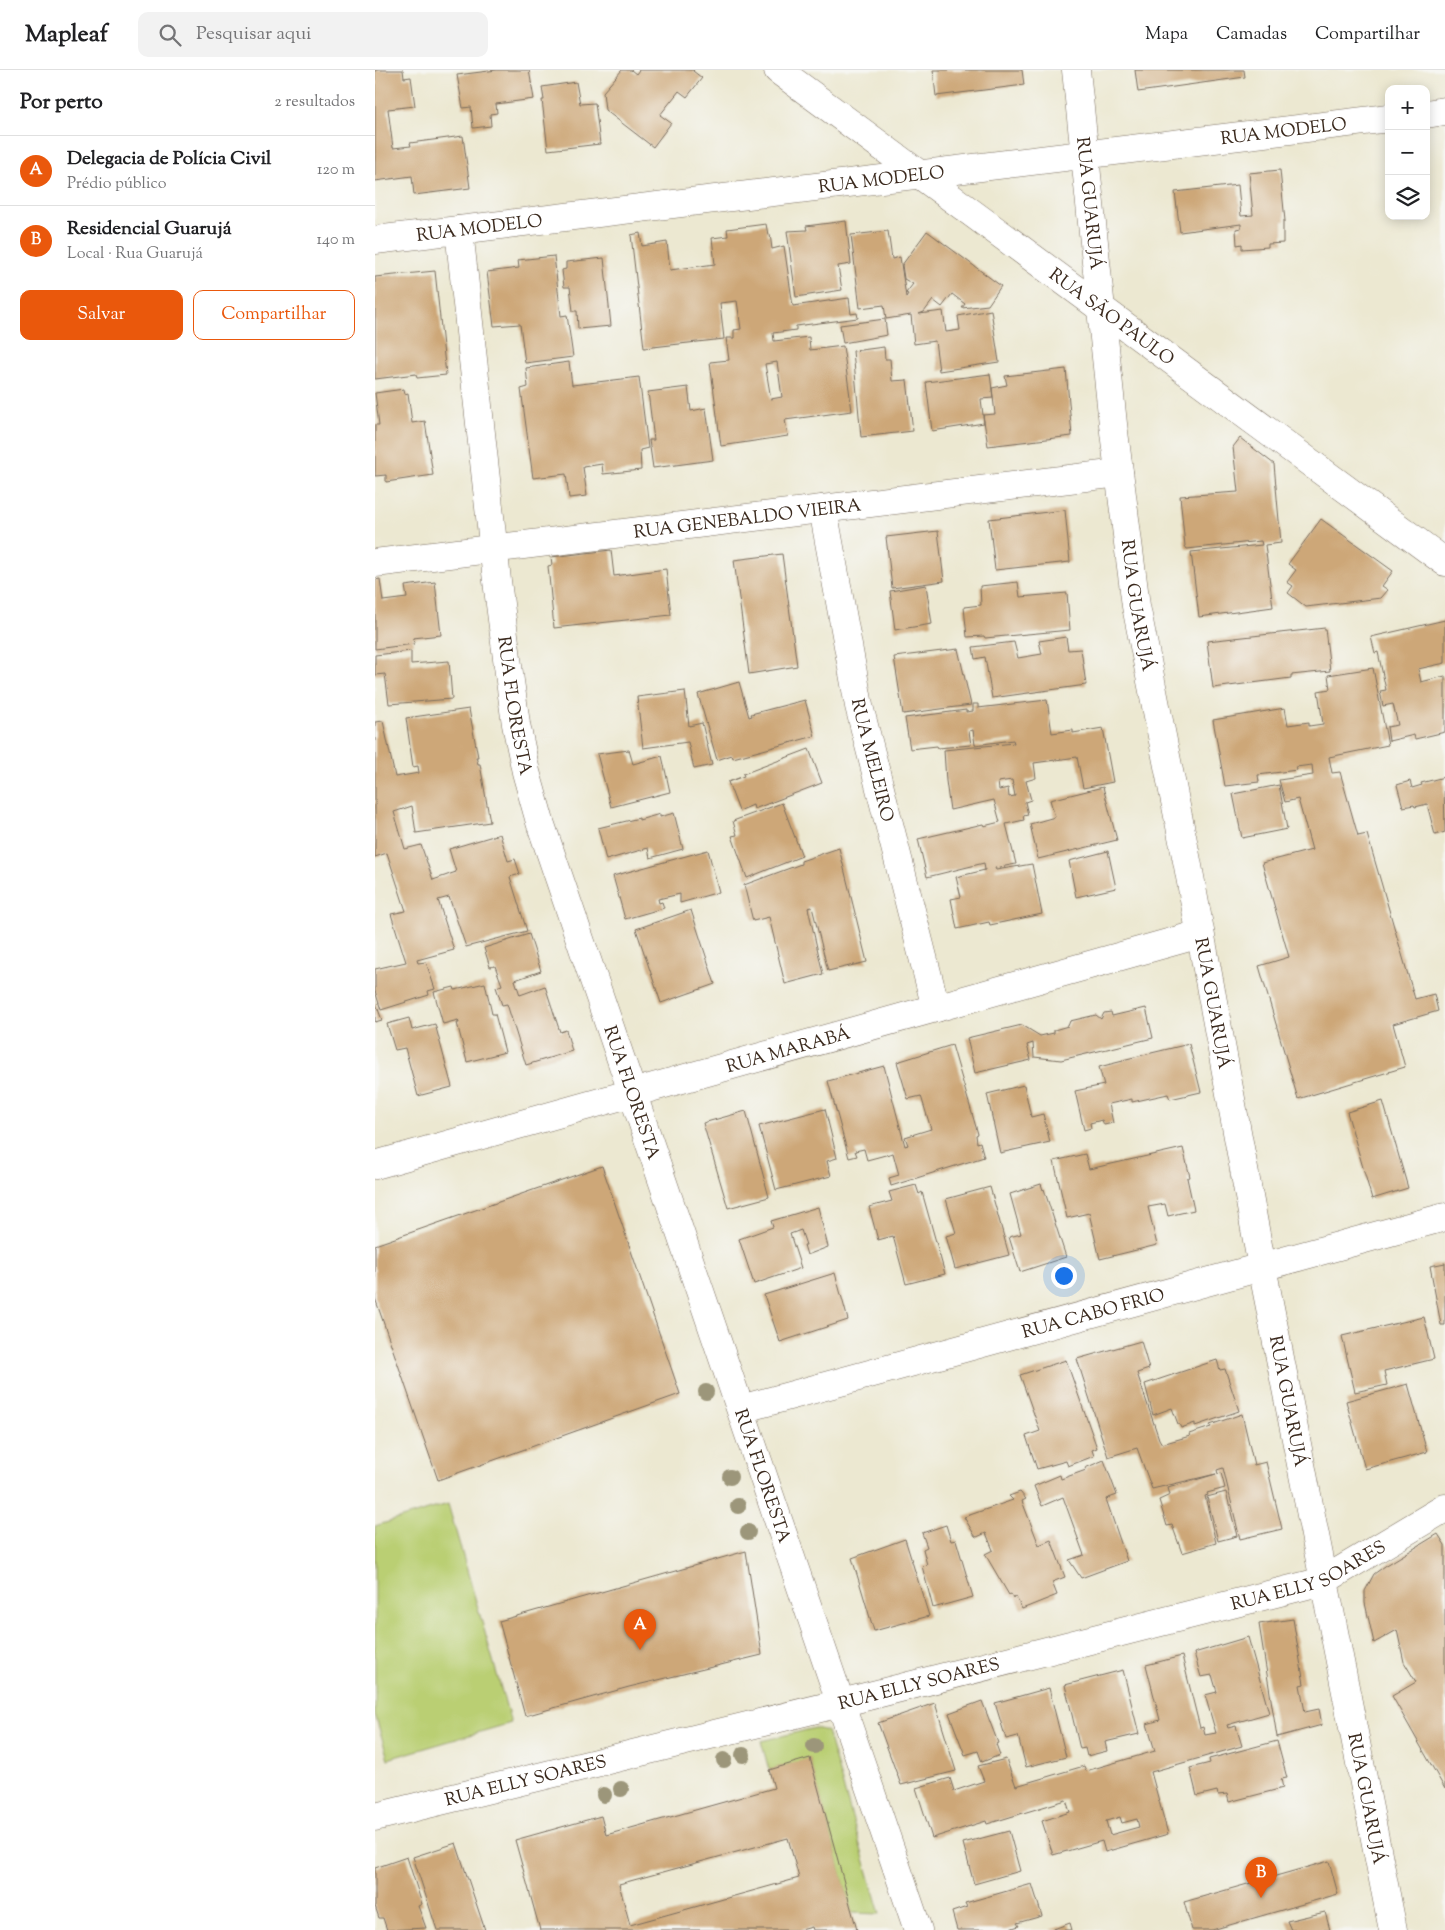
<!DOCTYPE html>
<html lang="pt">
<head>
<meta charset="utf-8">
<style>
	body { margin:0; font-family:"Sorts Mill Goudy",serif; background:#f2f2f2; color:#202124 }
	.controls { position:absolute; right:15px; top:15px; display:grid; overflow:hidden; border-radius:10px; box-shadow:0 2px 12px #0003 }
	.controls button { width:45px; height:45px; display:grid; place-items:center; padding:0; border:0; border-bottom:1px solid #e0e0e0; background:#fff; color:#202124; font:25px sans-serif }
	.you { position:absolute; left:688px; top:1205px; width:18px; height:18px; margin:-12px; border:4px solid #fff; border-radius:50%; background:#1a73e8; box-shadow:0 0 0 8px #1a73e833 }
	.badge { display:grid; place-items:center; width:32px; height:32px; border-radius:50%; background:#ea580c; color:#fff; font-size:16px; font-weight:700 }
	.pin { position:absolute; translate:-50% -41px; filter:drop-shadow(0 1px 2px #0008) }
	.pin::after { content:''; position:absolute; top:26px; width:18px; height:15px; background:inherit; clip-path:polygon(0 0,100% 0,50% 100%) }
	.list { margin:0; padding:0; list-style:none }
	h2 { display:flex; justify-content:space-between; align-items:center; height:65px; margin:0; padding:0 20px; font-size:21px }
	h2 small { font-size:16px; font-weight:400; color:#757577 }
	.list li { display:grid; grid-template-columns:32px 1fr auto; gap:15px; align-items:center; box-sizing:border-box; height:70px; padding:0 20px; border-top:1px solid #e0e0e0 }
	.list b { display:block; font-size:19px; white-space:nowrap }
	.list p { margin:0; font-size:16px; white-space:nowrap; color:#757577 }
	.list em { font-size:16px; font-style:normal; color:#757577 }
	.actions { display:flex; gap:10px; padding:15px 20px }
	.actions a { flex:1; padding:11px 0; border:1px solid #ea580c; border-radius:10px; text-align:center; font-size:18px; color:#ea580c }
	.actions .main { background:#ea580c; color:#fff }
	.icon { flex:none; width:28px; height:28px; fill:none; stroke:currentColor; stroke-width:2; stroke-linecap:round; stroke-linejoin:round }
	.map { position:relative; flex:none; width:1070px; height:1860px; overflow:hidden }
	header { display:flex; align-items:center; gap:30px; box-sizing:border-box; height:70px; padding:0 25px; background:#fff; border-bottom:1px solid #e0e0e0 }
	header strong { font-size:24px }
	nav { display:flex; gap:28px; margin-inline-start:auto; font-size:18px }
	.search { width:350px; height:45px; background:#f2f2f2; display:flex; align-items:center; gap:12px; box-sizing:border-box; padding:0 18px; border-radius:10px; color:#757577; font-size:19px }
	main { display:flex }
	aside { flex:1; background:#fff }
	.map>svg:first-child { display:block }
	.green { fill:#bacf73; stroke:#7a7c48 }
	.building { fill:#cda778; fill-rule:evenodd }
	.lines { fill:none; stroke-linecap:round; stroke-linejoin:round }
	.minor-casing { stroke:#796c5d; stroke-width:29 }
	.tertiary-casing { stroke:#796c5d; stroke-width:29 }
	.primary-casing { stroke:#796c5d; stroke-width:29 }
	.minor { stroke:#fff; stroke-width:28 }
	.tertiary { stroke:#fff; stroke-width:28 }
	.primary { stroke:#fff; stroke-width:28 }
	.tree { fill:#9c967a }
	.labels { text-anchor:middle; stroke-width:4; stroke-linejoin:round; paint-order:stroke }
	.street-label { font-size:18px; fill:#3b2a1e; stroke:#f6f6f2 }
</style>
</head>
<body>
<header>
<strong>Mapleaf</strong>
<div class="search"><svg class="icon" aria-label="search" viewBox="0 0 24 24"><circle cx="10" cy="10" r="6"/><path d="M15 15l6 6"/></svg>Pesquisar aqui</div>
<nav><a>Mapa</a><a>Camadas</a><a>Compartilhar</a></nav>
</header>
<main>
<aside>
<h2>Por perto<small>2 resultados</small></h2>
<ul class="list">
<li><span class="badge">A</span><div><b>Delegacia de Polícia Civil</b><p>Prédio público</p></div><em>120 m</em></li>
<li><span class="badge">B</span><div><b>Residencial Guarujá</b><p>Local · Rua Guarujá</p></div><em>140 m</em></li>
</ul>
<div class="actions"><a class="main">Salvar</a><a>Compartilhar</a></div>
</aside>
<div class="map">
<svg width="1070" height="1860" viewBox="0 0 1070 1860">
	<rect width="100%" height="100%" fill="#f6f6f2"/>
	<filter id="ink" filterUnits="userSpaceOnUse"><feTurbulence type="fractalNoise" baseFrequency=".02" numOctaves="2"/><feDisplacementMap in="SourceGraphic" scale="10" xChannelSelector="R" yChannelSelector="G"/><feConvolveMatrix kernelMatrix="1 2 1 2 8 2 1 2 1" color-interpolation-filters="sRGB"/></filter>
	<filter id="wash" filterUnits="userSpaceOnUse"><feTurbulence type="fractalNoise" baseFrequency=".0096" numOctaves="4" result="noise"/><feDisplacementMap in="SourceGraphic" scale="20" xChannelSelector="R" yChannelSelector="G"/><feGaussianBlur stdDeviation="1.12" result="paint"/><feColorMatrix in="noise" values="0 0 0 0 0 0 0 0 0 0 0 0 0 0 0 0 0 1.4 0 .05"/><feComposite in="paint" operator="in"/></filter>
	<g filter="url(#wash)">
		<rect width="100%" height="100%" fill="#ece8d1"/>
		<path class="green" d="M73,1434l63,219 -123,36 -13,-45v-188z
			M440,1658l12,3 53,183 -28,-1 -42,-154 -41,11 -8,-29z"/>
		<g id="blocks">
			<path class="building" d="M0,0h28l1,8 7,-1 4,29 -27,3 5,39 18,-2 -1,-3 53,-7 7,52 -56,7 -2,-19 -37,5z
				M122,0h32l5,29 -38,5 1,9 -7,1 1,12 -18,2 -2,-21 -8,1 -6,-33z
				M247,0h9l5,4 3,-4h55l-1,1 9,7 -15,19 -8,-6 -19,24 11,8 -18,24 -48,-37 -2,-18z
				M558,0h89l2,15 -88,11z
				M760,0h109l1,7 -107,15z
				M201,12l4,22 15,-1 5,41 -52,6 -6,-50h2l-2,-13z
				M905,100l5,51h-2v22l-15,1v3l-26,2v-5l-5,1 -1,-16 5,-1v-4l-61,8 -5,-40 63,-7 3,31 12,-1 -4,-42z
				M471,151l5,43 -13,2 4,24 -46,7 -9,-66 20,-1 -1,-4z
				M391,154l2,11 2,-1 2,15 12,-3 9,60 56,-8 2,16 6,-1 1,5 -62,8v4l-23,3 1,8 35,-4 1,13 33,-4 9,65 -67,9 3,16 -67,10 -11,-84 19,-2 -3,-22h8v-8l7,-1 -4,-28 -17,2 4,36 -80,9 -13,-113 9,-2 2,13 25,-4 3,28 45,-6 -3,-26 16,-2 -1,-7zM402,292l5,35 -11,2 -6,-35z
				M513,161l4,28 8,-2 6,40 2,-3 -2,-1 7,-9 -9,-5 -2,-14 25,-34 74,55 -13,19 -26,3 3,-4 -13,-10 -10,13 -9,-7 -9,12 -5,2 24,-3 3,21 14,-2 -2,-14 33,-6 8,52 -60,9 -4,-30 -21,3 -3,-29 -25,4 -2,-14 -24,3 -9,-73z
				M179,186l7,60 6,-1 6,42 -48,6 -5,-39 -26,2 -7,-54 32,-4 -1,-8z
				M229,188l7,68 -33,3 -1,-18h-4l-3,-24h-6l-2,-17 4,-1v-7z
				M60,201l11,104 -29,3 -1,-4 -41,5v-102z
				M510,249l2,16 -44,8 -3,-18z
				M509,277l1,12h5l2,22 15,-1 6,51 -52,6 -8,-86z
				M194,292l3,23 67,-8 9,71 -8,2 1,20 -38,4 -1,-10 -19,3 4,29 -18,2 -3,-24 -33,4 -12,-89 7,-2 -2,-19z
				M691,299l6,67 -84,10 -5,-31 12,-1 -3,-26 15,-3 -2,-9z
				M615,304l3,24 -12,1 3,24 -52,8 -6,-49z
				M313,317l3,24 15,-3 7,52 -60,8 -4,-28h5l-6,-48z
				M29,319l1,5 3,-1 4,30 13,-2 8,54 -47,7v-7l-11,1v-51h4l-4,-32z
				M865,368l34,26 7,79 -16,2 8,62 -74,10 -8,-65 71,-7 -1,-4 -74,8 -2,-3 -5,-50 58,-4 -5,-45z
				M690,440l5,52 -75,8 -6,-51z
				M946,449l72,52 -11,15 6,4 -7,8 -75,9 -18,-14 5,-7 -6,-4 9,-12 -8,-6z
				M563,461l6,50 -52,7 -6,-51z
				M236,480l3,26 52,-7 5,46 -117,13 -6,-62 4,-1 -1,-8z
				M407,484l15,112 -48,8 -15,-114z
				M5,509l3,22 24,-3 -2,-12 30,-4 6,53 -28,3 1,6 -39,5v-69z
				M643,512l2,15 47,-4 3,37 -85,8 -1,-2 -17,1 -3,-30 17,-2 -1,-19z
				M551,515l6,39 -37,6 -5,-39z
				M1070,550v43l-27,6 3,13 24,-6v56l-30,7 -1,-4 -25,6 -2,-14 11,-2 -5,-21 -10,2 -3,-15 6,-1 -8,-38 -3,1 -4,-16z
				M950,558l5,43 -39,4v3l-78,10 -6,-47z
				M691,567l2,13 13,-1 5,36 -94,13 -7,-41 -10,2 -2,-12 41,-5 4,16 24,-4 -3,-13z
				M583,579l13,56 -68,9 -9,-57z
				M36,581v13l38,-3 3,38 -63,5 -4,-30 -10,1v-20z
				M998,598l15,77 -59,12 3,16 8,-1 18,64 9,-2 48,165 19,-5 4,17 -45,13 12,43 -107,32 -39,-133 30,-9 -27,-94 50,-13 -14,-51 -13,3 -6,-22 34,-5 -1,-10 -16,2 1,3 -39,5 1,7 -34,4 -12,-66 72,-12 3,17 21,-3v4l14,-2 -5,-33 12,-2 -2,-14z
				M364,612l10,35 3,-1 -1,-2 54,-14 10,36 -82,22 -1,-3 -15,5 -19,-66z
				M310,621l4,35 13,-3 10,42 -18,4 -6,-27 -45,6 -6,-51z
				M672,630l5,33 21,-3v3l30,-5 10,54 -30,6 -6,-31 -43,6 2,15 -10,3 5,19 -6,2 3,13 -5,1 1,4 -18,4 10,40 -21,4 1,2 36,-6 10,50 -52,11 -1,-3 -32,7 -6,-30 10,-2 -5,-20 29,-7 -1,-7 -57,14 -9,-38 65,-15 1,2 16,-4 -6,-22 -44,10 -4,-29 -2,-31 70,-7 -1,-3 -38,5 -2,-15 -4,1 2,14 -33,3 -1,-2 -27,3 -5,-31 61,-8v2l7,-1v-7h5v4zM637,710l3,16 -6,1 -1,-9 -9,2 -1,-8z
				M94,639l9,48h-2l2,7h2l10,58 -74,11 -4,-27 -18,6 11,37 16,-4 12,35 23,-8 -7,-23 51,-15 8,27 7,-2 5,15 -10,3 17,54 -61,16 -17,-50 -11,3 16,50 -37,10 1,3 8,-1 9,27 -7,2 1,4 -48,15 -6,-19v-22l31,-7 -15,-48 15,-3 -19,-58 -12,4v-135l8,-1 12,56 24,-4 -1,-7 -5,1 -7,-49z
				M434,679l13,34 -68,26 -1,-4 -14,6 -11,-29 16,-6 -1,-2z
				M254,680l4,14 29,-8 8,36 -59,15 -14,-53z
				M1069,707l1,55 -10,3 -8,-31 -12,3 -1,-2 -11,2 -6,-22 13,-4 2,7 10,-3 -1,-2z
				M904,715l8,44 -45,9 -9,-44z
				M728,717l14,53 -79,19 -8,-35 25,-7 -5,-17z
				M407,733l20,53 -55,22 -15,-42 5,-1 -4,-14z
				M299,743l9,36 -33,9 -2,-10 -42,12 -8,-32 41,-10v2l21,-6v3z
				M464,778l28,114 -39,9 -16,-64 -4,1 15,66 -38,10 -16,-67 -16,4 -9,-36 57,-21v-3z
				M333,780l11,42 -39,11v-9l-22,5 1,4 3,-1 2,6 -39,11 -12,-43z
				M733,781l8,37 -40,9 -7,-36z
				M316,840l24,74 -54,19 -25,-74z
				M154,864l12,37 -26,9 5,15 25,-9 15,46 6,-2 6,21 -46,14 -19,-61 -5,1 -6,-18 6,-2 -7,-19 -5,1 -6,-19z
				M110,913l7,31h3l10,38 -38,10 -10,-39h2l-1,-3 -15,4 -9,-32 20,-5 1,3z
				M0,931l7,19 -7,2z
				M771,938l7,30 -92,22 -27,-3 -1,-14 -6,2 4,15 -56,13 -8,-35 55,-13 18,11 14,-3v-3l14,-4 2,-5 26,-6 5,4 3,-6 7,-1 1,4z
				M34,948l3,12 23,-6 17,63 -34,9 -13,-48 -10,2 -8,-26z
				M814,974l12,48 -31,7 -2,-5 -36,8v-3l-23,5 4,19 -9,2 -2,-5 -12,3 1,5 -7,2 -9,-39 29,-6 -5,-18 24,-6 -1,-1z
				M577,975l26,89 -2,1 1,8 3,-1 4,15 -93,29 -2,-8 10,-3 -6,-22 -26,7 -3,-11 -9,2 2,5 -8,2 -21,-77 56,-15 21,80 3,-1 -3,-8 26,-8 -10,-33 -13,3 -11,-37z
				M649,1015l7,32 12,-3 7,28 -50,11 -13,-59z
				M1008,1031l25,87 -36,11 -25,-87z
				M450,1039l12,49 -10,3 4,15 -55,14 -17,-64z
				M371,1041l23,86 -41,11 -25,-85z
				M808,1078l7,29 -3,1 7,32 -26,6 -3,-12 -17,3 9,38 -57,14 -11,-46 -22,5 -13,-57 31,-7 4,15z
				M227,1096l78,228 -242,86 -63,-182v-53z
				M666,1114l2,6 1,-1 22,68 -46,15 -11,-35 12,-3 -11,-40z
				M541,1115l3,9 3,-2 23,82 -39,10 -13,-48 -15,4 -9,-33 23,-6 -3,-9z
				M615,1117l19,68 -54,14 -9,-33 10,-3 -10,-34z
				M443,1137l10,40 -21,8 -3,-10h2l-5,-15 -11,4 11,34 -47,16 -15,-45 34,-12 -2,-6z
				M1070,1193v62h-4l-11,-59z
				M460,1203l13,47 -68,22 -16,-47z
				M1049,1247l10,42 -50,12 3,14 -32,7 -13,-56z
				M766,1271l8,28 -12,4 22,66 3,5 28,-8 -1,-2 22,-7 -1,-2 32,-11 12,51 12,-3 16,67 -42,10 -17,-71 -6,2 1,4 3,-1 4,15 -18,5 1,2 -3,1 11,47 -34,10 -10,-28 -5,1 -8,-26 11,-5 -2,-7 48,-14 -64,15 -15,-41 -29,9 -31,-98z
				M691,1290l31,88 -5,2 2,6 -26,10 -2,-5 -29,8 -11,-33 14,-5 -20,-56z
				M842,1290l3,10 5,-1 14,42 -44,15v-3l-14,5 -2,-4h-1l-6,-16 -19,7 -8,-31z
				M1033,1314l19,68 -62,17 -19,-68z
				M729,1390l13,35 -11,4 21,62 -46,17 -12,-18 15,-5 -21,-58 -21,9 -8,-20 26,-11 1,4 25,-9 -1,-2z
				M645,1422l6,7 -4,2 17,44 12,-5 14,37 -13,5 5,13 -35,14 -6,-12 -3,1 -2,-4 -2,1 -24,-41 8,-4 -7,-17 -9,4 -2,-1 -11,-19 49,-17 -4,-4z
				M851,1422l11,44 -19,5 -11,-44z
				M571,1455l5,16 5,-1 17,57 -40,11 -11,-42 5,-1 -4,-16 4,-2 -5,-14z
				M1063,1464l7,11v244l-53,-93 24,-14 -12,-20 -7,-32 -23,13 -9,-40v-12l9,-17 11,-8z
				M530,1469l24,77 -55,15 -22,-73z
				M371,1481l16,104 -133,32 -104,29 -26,-95z
				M918,1549l11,65 -4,1 5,27 14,-3 3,16 -45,12 -18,-113z
				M873,1567l21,76 -42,12 1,3 8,-2 6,20 -91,26 17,62 -63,18 -3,-11 -49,14 -11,-34 28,-9 -4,-12 -79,24 -1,-3 -54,17 -16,-50 34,-10 4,13 30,-10 -6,-15 28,-7 10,27 68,-20 2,5 69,-20 -8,-27 13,-4 -14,-55 36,-9 18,72 3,-1 2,8 11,-2 -11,-38 12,-3 -5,-17 -11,2 -7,-24zM745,1747l2,6 15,-4 2,8 -29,8 -4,-14z
				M748,1600l16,64 -34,8 2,9 -20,5 -2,-8 -5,1 -15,-64z
				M674,1618l17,69 -40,10 -8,-31 -12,3 -11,-36z
				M607,1631l16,42 -2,1 4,11 -18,7 -4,-11 -13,4 -16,-42z
				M560,1633l21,68 -55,14 -23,-62z
				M902,1671l10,37 -6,1 2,9 -54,14 -2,-8 -9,1 -1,-4 -20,5 -7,-28 20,-5 -1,-4z
				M435,1688l47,172h-44l-1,-3 -11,3h-261l-25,-90 86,-24 5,19 168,-47 -5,-18zM413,1768l11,40 -169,47 -11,-41z
				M634,1761l11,40 -46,13 -11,-41z
				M81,1773l29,87h-48l-24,-73z
				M32,1787l15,47 -4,2 8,22 -39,2 -4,-12h-4l-4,-12v-38z
				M954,1791l9,33 -126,36h-20l-8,-28z
				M657,1814l10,32 -25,7 2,3 -13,4h-49l-5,-18 15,-5 -2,-4z
				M950,1842l5,18h-39l-4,-9z
				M695,1853l2,7h-21z"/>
		</g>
	</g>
	<g filter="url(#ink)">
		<use href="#blocks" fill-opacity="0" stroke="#796c5d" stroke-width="1"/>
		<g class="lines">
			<g class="minor-casing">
				<g id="minor">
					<path d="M1051,44l19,-3"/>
					<path id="s1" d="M84,160l38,351 13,100 6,43 10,48 14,50 378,1108"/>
					<path id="s2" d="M0,170l1014,-122"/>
					<path id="s3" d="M448,439l36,197 77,302"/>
					<path id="s4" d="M0,493l744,-90"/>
					<path id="s5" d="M0,1095l825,-231"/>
					<path id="s6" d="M366,1339l704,-192"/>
					<path id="s7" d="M0,1747l466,-114 482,-122 122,-73"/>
				</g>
			</g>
			<g class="tertiary-casing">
				<g id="tertiary">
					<path id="s8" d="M701,0l37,354 23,182 52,260 74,401 131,663"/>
				</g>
			</g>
			<g class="primary-casing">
				<g id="primary">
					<path id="s9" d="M403,0l667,492"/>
				</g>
			</g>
			<use href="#minor" class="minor"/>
			<use href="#tertiary" class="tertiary"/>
			<use href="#primary" class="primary"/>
		</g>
		<g class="tree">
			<circle cx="331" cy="1322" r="8"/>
			<circle cx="355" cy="1407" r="8"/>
			<circle cx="363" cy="1436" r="8"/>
			<circle cx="373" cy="1462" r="8"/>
			<circle cx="439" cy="1676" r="8"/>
			<circle cx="368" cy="1685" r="8"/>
			<circle cx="349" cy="1690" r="8"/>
			<circle cx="246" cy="1719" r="8"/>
			<circle cx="229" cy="1725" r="8"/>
		</g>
	</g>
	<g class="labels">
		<g class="street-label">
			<text dy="6" stroke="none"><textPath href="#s2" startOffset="915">RUA MODELO</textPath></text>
			<text dy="6" stroke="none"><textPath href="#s2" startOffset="510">RUA MODELO</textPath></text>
			<text dy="6" stroke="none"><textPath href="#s8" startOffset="134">RUA GUARUJÁ</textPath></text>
			<text dy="6" stroke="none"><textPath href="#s2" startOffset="105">RUA MODELO</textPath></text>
			<text dy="6" stroke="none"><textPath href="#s9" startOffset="415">RUA SÃO PAULO</textPath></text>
			<text dy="6" stroke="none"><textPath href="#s4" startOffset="375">RUA GENEBALDO VIEIRA</textPath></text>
			<text dy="6" stroke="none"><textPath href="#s8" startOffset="539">RUA GUARUJÁ</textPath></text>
			<text dy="6" stroke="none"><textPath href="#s1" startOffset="479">RUA FLORESTA</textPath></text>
			<text dy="6" stroke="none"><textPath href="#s3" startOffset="256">RUA MELEIRO</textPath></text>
			<text dy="6" stroke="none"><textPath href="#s8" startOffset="944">RUA GUARUJÁ</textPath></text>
			<text dy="6" stroke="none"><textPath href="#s5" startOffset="429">RUA MARABÁ</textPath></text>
			<text dy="6" stroke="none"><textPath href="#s1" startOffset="884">RUA FLORESTA</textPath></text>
			<text dy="6" stroke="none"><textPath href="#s6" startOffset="365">RUA CABO FRIO</textPath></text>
			<text dy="6" stroke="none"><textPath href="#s8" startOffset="1349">RUA GUARUJÁ</textPath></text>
			<text dy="6" stroke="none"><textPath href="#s1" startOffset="1289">RUA FLORESTA</textPath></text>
			<text dy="6" stroke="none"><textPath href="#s7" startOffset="965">RUA ELLY SOARES</textPath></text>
			<text dy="6" stroke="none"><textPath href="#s7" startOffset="560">RUA ELLY SOARES</textPath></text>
			<text dy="6" stroke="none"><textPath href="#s7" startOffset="155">RUA ELLY SOARES</textPath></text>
			<text dy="6" stroke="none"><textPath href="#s8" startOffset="1754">RUA GUARUJÁ</textPath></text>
		</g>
	</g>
</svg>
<div class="controls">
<button>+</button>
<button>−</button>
<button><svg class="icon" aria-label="layers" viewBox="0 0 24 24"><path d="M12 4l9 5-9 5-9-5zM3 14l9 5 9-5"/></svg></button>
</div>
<div class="you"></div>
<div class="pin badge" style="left:265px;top:1580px">A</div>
<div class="pin badge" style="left:886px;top:1828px">B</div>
</div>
</main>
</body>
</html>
